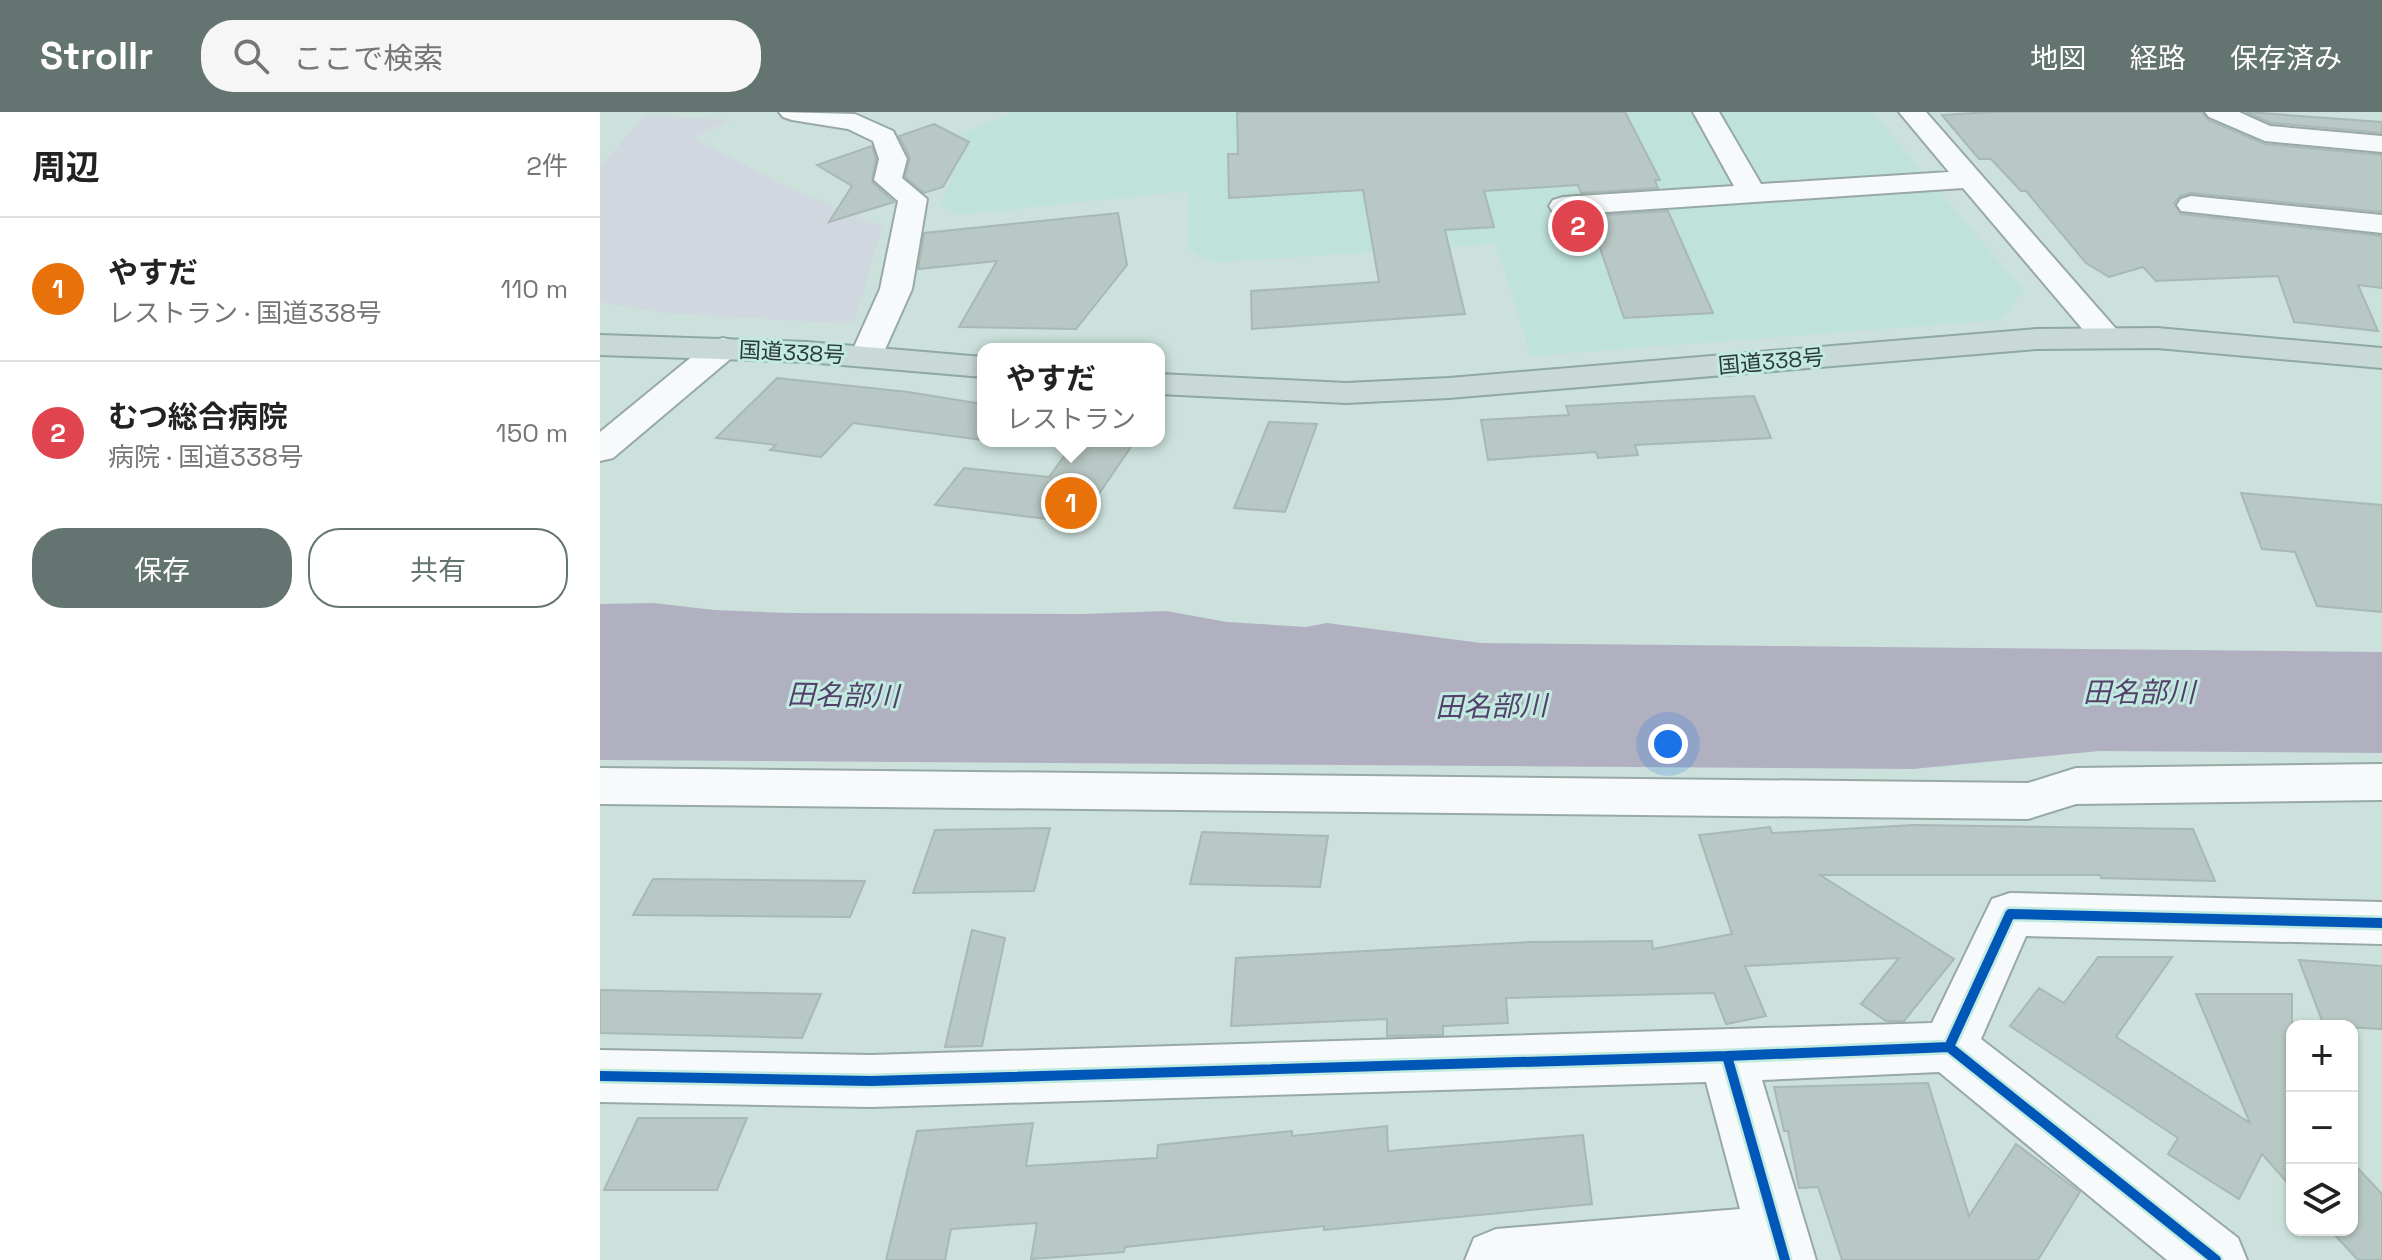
<!DOCTYPE html>
<html lang="ja">
<head>
<meta charset="utf-8">
<style>
	body { margin:0; font-family:"Space Grotesk","Noto Sans JP",sans-serif; background:#f6f6f6; color:#222 }
	.controls { position:absolute; right:24px; bottom:24px; display:grid; overflow:hidden; border-radius:16px; box-shadow:0 2px 6px #0004 }
	.controls button { width:72px; height:72px; display:grid; place-items:center; padding:0; border:0; border-bottom:2px solid #e0e0e0; background:#fff; color:#222; font:40px sans-serif }
	.you { position:absolute; left:1068px; top:632px; width:28px; height:28px; margin:-20px; border:6px solid #fff; border-radius:50%; background:#1a73e8; box-shadow:0 0 0 12px #1a73e833 }
	.badge { display:grid; place-items:center; width:52px; height:52px; border-radius:50%; background:#637471; color:#fff; font-size:26px; font-weight:700 }
	.pin { position:absolute; translate:-50% -50%; border:4px solid #fff; box-shadow:0 2px 8px #0006 }
	.popup { position:absolute; left:377px; top:231px; width:188px; height:104px; box-sizing:border-box; display:grid; place-content:center; border-radius:16px; background:#fff; filter:drop-shadow(0 2px 6px #0005); font-size:26px; white-space:nowrap; color:#767676 }
	.popup b { font-size:30px; color:#222 }
	.popup::after { content:''; position:absolute; left:50%; top:100%; margin-left:-16px; border:16px solid transparent; border-top-color:#fff }
	.list { margin:0; padding:0; list-style:none }
	h2 { display:flex; justify-content:space-between; align-items:center; height:104px; margin:0; padding:0 32px; font-size:34px }
	h2 small { font-size:26px; font-weight:400; color:#767676 }
	.list li { display:grid; grid-template-columns:52px 1fr auto; gap:24px; align-items:center; box-sizing:border-box; height:144px; padding:0 32px; border-top:2px solid #e0e0e0 }
	.list b { display:block; font-size:30px; white-space:nowrap }
	.list p { margin:0; font-size:26px; white-space:nowrap; color:#767676 }
	.list em { font-size:26px; font-style:normal; color:#767676 }
	.actions { display:flex; gap:16px; padding:24px 32px }
	.actions a { flex:1; padding:18px 0; border:2px solid #637471; border-radius:32px; text-align:center; font-size:28px; color:#637471 }
	.actions .main { background:#637471; color:#fff }
	.icon { flex:none; width:44px; height:44px; fill:none; stroke:currentColor; stroke-width:2; stroke-linecap:round; stroke-linejoin:round }
	.map { position:relative; flex:none; width:1782px; height:1148px; overflow:hidden }
	header { display:flex; align-items:center; gap:48px; box-sizing:border-box; height:112px; padding:0 40px; background:#637471; color:#fff }
	header strong { font-size:38px }
	nav { display:flex; gap:44px; margin-inline-start:auto; font-size:28px }
	.search { width:560px; height:72px; background:#f6f6f6; display:flex; align-items:center; gap:20px; box-sizing:border-box; padding:0 28px; border-radius:32px; color:#767676; font-size:30px }
	main { display:flex }
	aside { flex:1; background:#fff }
	.map>svg:first-child { display:block }
	.built { fill:#bfe3da }
	.green { fill:#d1d7df }
	.water { fill:#b1b0c1 }
	.building { fill:#b8c8c4; stroke:#a8b9b5; stroke-width:2 }
	.lines { fill:none; stroke-linecap:round; stroke-linejoin:round }
	.minor-casing { stroke:#98a9a5; stroke-width:4 }
	.highway-casing { stroke:#8fa8a3; stroke-width:4 }
	.minor { fill:#f7fafa; fill-rule:evenodd }
	.highway { fill:#c8d9d6; fill-rule:evenodd }
	.cycleway-casing { stroke:#c3eae0; stroke-width:15 }
	.cycleway { stroke:#0057b8; stroke-width:10 }
	.labels { text-anchor:middle; stroke-width:6; stroke-linejoin:round; paint-order:stroke }
	.far-street-label { font-size:22px; fill:#2b3a37; stroke:#c3eae0 }
	.water-label { font-size:28px; font-style:italic; fill:#53416b; stroke:#c3eae0 }
</style>
</head>
<body>
<header>
<strong>Strollr</strong>
<div class="search"><svg class="icon" aria-label="search" viewBox="0 0 24 24"><circle cx="10" cy="10" r="6"/><path d="M15 15l6 6"/></svg>ここで検索</div>
<nav><a>地図</a><a>経路</a><a>保存済み</a></nav>
</header>
<main>
<aside>
<h2>周辺<small>2件</small></h2>
<ul class="list">
<li><span class="badge" style="background:#e8710a">1</span><div><b>やすだ</b><p>レストラン · 国道338号</p></div><em>110 m</em></li>
<li><span class="badge" style="background:#e0444e">2</span><div><b>むつ総合病院</b><p>病院 · 国道338号</p></div><em>150 m</em></li>
</ul>
<div class="actions"><a class="main">保存</a><a>共有</a></div>
</aside>
<div class="map">
<svg width="1782" height="1148" viewBox="0 0 1782 1148">
	<rect width="100%" height="100%" fill="#cce1dc"/>
	<path class="built" d="M414,0h858l151,178 -22,30 -470,36 -35,-112 -278,18 -18,-5 -12,-9v-57l-231,24 -17,-11 23,-52 -40,-2z"/>
	<path class="green" d="M45,3l84,5 -35,18 91,48 97,41 -28,97 -189,-11 -65,-11v-135z"/>
	<path class="water" d="M54,491l60,7 76,3 292,1 84,-3 61,11 79,5 21,-4 154,20 901,9v101l-283,-2 -186,18 -1313,-9v-156z"/>
	<path class="building" d="M637,0h388l35,68h-5l3,8 -77,5 -3,-8 -94,6 10,36 -49,3 20,84 -213,15 -1,-38 128,-9 -16,-92 -134,8 -1,-44h10z
		M1390,0h212l6,8 57,24 117,11v57l-191,-19 -11,3 -6,7 7,11 201,22v52l-24,-3 20,46 -84,-9 -16,-46 -122,5 -13,-14 -34,10 -23,-14 -60,-72h-5l-30,-32h-12l-37,-44z
		M1646,0l136,10v11l-111,-10z
		M334,12l35,18 -26,45 -19,6 -19,-16 5,-19 -11,-22z
		M272,34l4,13 -4,23 22,20 -65,20 23,-36 -35,-21z
		M1068,99l45,102 -89,5 -35,-102z
		M518,101l9,52 -51,64 -117,-2 38,-66 -79,8 6,-36z
		M177,266l131,14 75,12v36l-130,-17 -32,34 -51,-7 6,-5 -60,-7z
		M1154,284l17,42 -136,7 3,10 -40,3 -2,-6 -108,8 -7,-40 88,-5 -3,-9z
		M669,310l48,2 -32,88 -51,-4z
		M475,329h60l-56,82 -144,-18 29,-37 85,9z
		M1641,381l141,12v107l-65,-6 -22,-54 -33,-3z
		M1314,713l279,4 22,52 -114,-3 -1,-3h-280l134,84 -50,62h-18l-25,-17 38,-46 -154,8 21,50 -40,8 -12,-31 -208,5 2,25 -65,3v9l-56,1v-17l-156,7 5,-68 294,-16 122,-1 1,8 79,-15 -33,-99 71,-8 2,6z
		M450,716l-16,63 -121,2 22,-63z
		M602,720l126,4 -8,51 -130,-3z
		M53,767l212,2 -15,36 -217,-2z
		M372,818l33,8 -23,108 -37,1z
		M1498,845h74l-56,80 134,86 -54,-129h96v194l-30,-34 -23,45 -71,-45 10,-16 -168,-112 29,-38 25,15z
		M1699,848l83,6v63l-58,-3z
		M0,878l221,4 -19,44 -202,-5z
		M1328,971l41,133 47,-72 64,48 -42,68h-196l-24,-73 -19,1 -11,-57h-4l-10,-44z
		M38,1006h109l-30,72h-113z
		M433,1011l-7,43 131,-8 1,-13 134,-14v5l95,-10 1,25 195,-16 9,69 -268,26v-4l-199,21 -1,5 -93,7 6,-36 -86,6 -6,31h-59l31,-129z
		M1752,1050l30,32v66h-24l-28,-30h22z"/>
	<g class="lines">
		<g class="minor-casing">
			<path id="minor" d="M179,0l76,2 38,17 14,28 -5,19 25,21 -15,90 -33,74 -12,3 -12,-3 -5,-7 30,-67 18,-88 -24,-21 5,-21 -6,-18 -25,-12 -56,-9 -9,-3z
				M1093,0h26l42,72 188,-12 -50,-60h27l198,226 -4,7 -12,3 -12,-3 -133,-157 -400,27 -10,-3 -4,-6 4,-6 10,-3 171,-11z
				M1605,0h34l31,14 112,10v16l-117,-11 -56,-24z
				M1591,84l191,19v18l-201,-22 -4,-6 4,-6z
				M123,226l12,3 5,7 -5,7 -122,103 -13,3v-29l111,-91z
				M1782,652v36l-306,4 -48,15 -1428,-15v-36l1428,15 48,-15z
				M1410,781l372,9v42l-356,-8 -45,103 257,199 9,22h-80l-228,-188 -177,8 54,180h-351l9,-22 22,-9 244,-20 -34,-127 -835,25 -271,-5v-52l271,5 1061,-32 60,-124z"/>
		</g>
		<g class="highway-casing">
			<path id="highway" d="M1557,216l225,20v20l-225,-20 -121,1 -587,49 -103,5 -187,-9v-20l187,9 103,-5 587,-49z
				M0,223l207,7 176,15v20l-176,-15 -207,-7z"/>
		</g>
		<use href="#minor" class="minor"/>
		<use href="#highway" class="highway"/>
		<g class="cycleway-casing">
			<path id="cycleway" d="M1349,935l267,213
				M1127,944l222,-9 61,-133 372,9
				M0,964l271,5 856,-25 58,204"/>
		</g>
		<use href="#cycleway" class="cycleway"/>
	</g>
	<g class="labels">
		<g class="far-street-label">
			<text transform="translate(192 240) rotate(3)" y="8">国道338号</text>
			<text transform="translate(1171 249) rotate(-5)" y="8">国道338号</text>
		</g>
		<g class="water-label">
			<text x="1539" y="590">田名部川</text>
			<text transform="translate(243 583) rotate(1)" y="10">田名部川</text>
			<text transform="translate(891 594) rotate(-1)" y="10">田名部川</text>
		</g>
	</g>
</svg>
<div class="controls">
<button>+</button>
<button>−</button>
<button><svg class="icon" aria-label="layers" viewBox="0 0 24 24"><path d="M12 4l9 5-9 5-9-5zM3 14l9 5 9-5"/></svg></button>
</div>
<div class="you"></div>
<div class="pin badge" style="left:471px;top:391px;background:#e8710a">1</div>
<div class="popup"><b>やすだ</b>レストラン</div>
<div class="pin badge" style="left:978px;top:114px;background:#e0444e">2</div>
</div>
</main>
</body>
</html>
